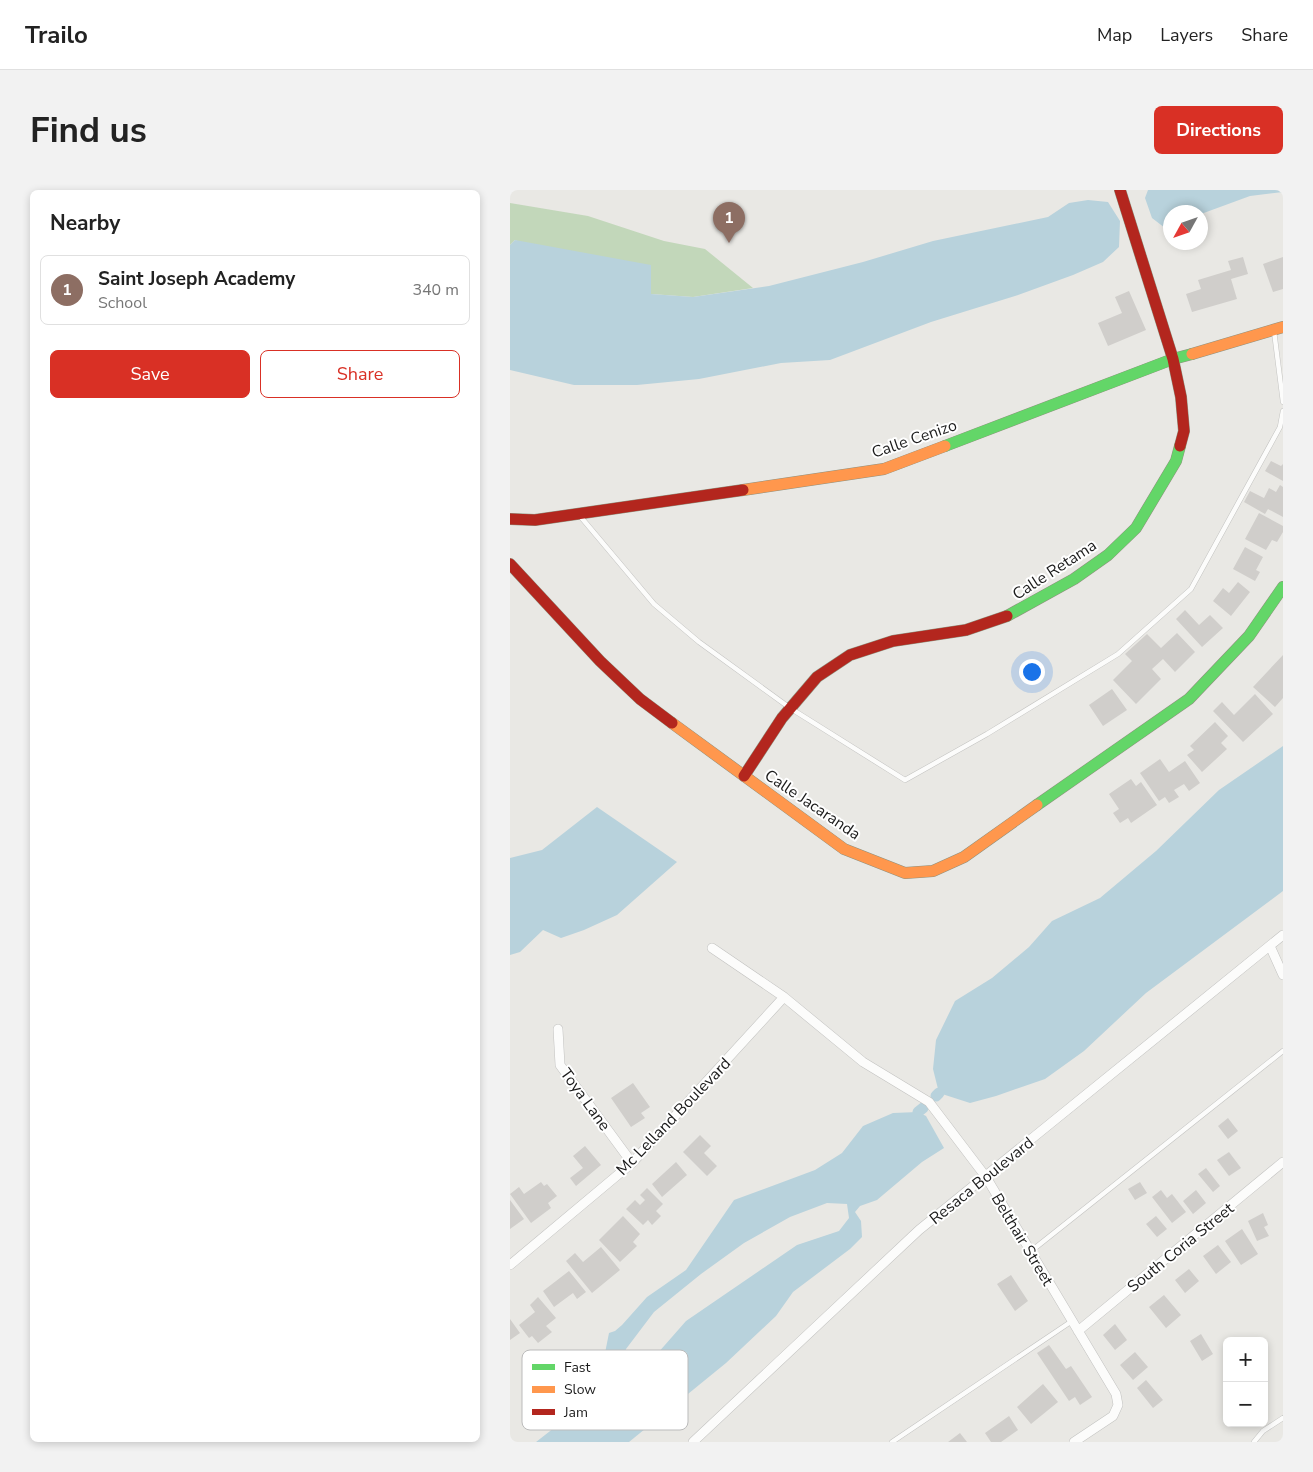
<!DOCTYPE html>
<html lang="en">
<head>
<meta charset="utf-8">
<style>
	body { margin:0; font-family:"Nunito Sans",sans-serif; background:#f2f2f2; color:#222 }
	.controls { position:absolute; right:15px; bottom:15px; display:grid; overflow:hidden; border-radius:8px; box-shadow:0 2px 8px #0003 }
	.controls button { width:45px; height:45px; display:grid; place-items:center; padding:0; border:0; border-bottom:1px solid #e0e0e0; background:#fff; color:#222; font:25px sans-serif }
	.compass { position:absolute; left:653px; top:15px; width:45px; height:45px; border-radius:50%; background:#fff; box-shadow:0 2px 8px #0003; rotate:230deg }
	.you { position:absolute; left:521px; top:481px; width:18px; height:18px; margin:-12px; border:4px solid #fff; border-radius:50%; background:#1a73e8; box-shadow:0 0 0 8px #1a73e833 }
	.badge { display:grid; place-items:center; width:32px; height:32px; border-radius:50%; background:#d93025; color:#fff; font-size:16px; font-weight:700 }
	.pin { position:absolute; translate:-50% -41px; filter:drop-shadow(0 1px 2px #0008) }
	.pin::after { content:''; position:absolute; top:26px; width:18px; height:15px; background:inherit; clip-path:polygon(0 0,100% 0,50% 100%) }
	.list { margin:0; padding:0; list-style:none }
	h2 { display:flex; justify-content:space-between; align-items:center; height:65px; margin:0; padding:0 20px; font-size:21px }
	h2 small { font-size:16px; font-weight:400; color:#767676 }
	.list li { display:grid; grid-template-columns:32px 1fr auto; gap:15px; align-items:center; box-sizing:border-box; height:70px; margin:0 10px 10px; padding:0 10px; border:1px solid #e0e0e0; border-radius:8px }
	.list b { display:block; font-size:19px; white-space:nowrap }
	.list p { margin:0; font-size:16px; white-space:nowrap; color:#767676 }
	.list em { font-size:16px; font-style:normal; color:#767676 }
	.actions { display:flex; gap:10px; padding:15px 20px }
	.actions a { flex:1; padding:11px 0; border:1px solid #d93025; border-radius:8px; text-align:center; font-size:18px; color:#d93025 }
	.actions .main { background:#d93025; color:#fff }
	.map { position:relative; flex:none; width:773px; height:1252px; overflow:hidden; border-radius:8px }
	header { display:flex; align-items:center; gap:30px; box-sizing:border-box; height:70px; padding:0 25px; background:#fff; border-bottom:1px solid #e0e0e0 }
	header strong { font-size:24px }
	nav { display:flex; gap:28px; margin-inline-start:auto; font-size:18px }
	.intro { display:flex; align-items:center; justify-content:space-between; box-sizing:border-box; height:120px; padding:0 30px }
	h1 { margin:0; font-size:35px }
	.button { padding:12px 22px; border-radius:8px; background:#d93025; color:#fff; font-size:18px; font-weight:700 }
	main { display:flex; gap:30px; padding:0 30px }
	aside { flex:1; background:#fff; border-radius:8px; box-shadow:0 2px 8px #0003 }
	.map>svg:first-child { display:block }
	.forest { fill:#c2d7ba }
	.water { fill:#b8d2dc; fill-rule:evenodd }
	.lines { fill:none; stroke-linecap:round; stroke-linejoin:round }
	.canal { stroke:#b8d2dc; stroke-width:11 }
	.building { fill:#d0cecb }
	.lane-casing { stroke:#c2c2c0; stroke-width:5.5 }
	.street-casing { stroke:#c2c2c0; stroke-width:10 }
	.fast-casing { stroke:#8f917e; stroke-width:12 }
	.slow-casing { stroke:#8f917e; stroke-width:12 }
	.jam-casing { stroke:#8f917e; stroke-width:12 }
	.lane { stroke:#fcfcfb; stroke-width:4.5 }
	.street { stroke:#fcfcfb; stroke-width:9 }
	.fast { stroke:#63d668; stroke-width:11 }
	.slow { stroke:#ff974d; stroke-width:11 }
	.jam { stroke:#b3261e; stroke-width:11 }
	.labels { text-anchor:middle; stroke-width:4; stroke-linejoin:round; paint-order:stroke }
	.street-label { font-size:16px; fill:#1b1b1b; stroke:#fff }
	.key { fill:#fff; stroke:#bbb; stroke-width:1 }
	.key-label { font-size:14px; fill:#1b1b1b }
</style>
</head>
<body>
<header>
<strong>Trailo</strong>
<nav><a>Map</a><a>Layers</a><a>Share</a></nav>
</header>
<div class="intro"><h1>Find us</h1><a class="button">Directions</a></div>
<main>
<aside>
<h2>Nearby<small></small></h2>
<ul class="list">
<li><span class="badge" style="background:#8d6e63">1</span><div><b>Saint Joseph Academy</b><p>School</p></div><em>340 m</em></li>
</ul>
<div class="actions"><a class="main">Save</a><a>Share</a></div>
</aside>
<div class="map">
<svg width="773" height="1252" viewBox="0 0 773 1252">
	<rect width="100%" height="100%" fill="#e9e8e4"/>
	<path class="forest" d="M0,13l78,13 76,25 41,8 48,39 -60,9 -42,-3 -136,-54 -5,5z"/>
	<path class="water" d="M638,0h135v2l-33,4 -49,18 -30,-2 -1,15 -5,1 -13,-10 -7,-20z
		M578,10l20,2 12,19 -1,26 -16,15 -30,13 -58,21 -84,26 -101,38 -49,3 -82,16 -62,6h-63l-64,-15v-125l5,-5 136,25v29l42,3 76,-11 94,-24 70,-21 115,-24 21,-14z
		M773,556v145l-137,102 -62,58 -39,28 -49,17 -26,7 -31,-10 -6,-24 3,-29 19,-39 37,-23 37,-31 23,-26 48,-23 56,-47 63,-61z
		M87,617l80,55 -60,53 -33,15 -23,8 -18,-8 -23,22 -10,3v-97l32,-8z
		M408,922l8,4 18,32 -22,14 -45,38 -17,6 -5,6 6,9 1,16 -12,12 -57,43 -17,24 -50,47 -97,79h-93l68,-53 1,-36 4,-20 6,-2 7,-6 25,-28 39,-27 48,-70 81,-30 27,-17 21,-27 30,-13zM317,1013l20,1 2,14 -10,13 -42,14 -111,76 -58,66 -7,-9 5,-29 28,-37 47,-38 43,-31 46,-26z"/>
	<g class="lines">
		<path class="canal" d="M426,906l3,-3
			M408,922l5,-4"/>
	</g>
	<path class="building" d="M733,67l5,17 -17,5 6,20 -45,13 -6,-18 15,-5 -3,-9 33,-10 -3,-9z
		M773,67v32l-10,3 -10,-28z
		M619,101l17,39 -38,16 -10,-23 24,-10 -7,-16z
		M761,271l10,5 2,-2v17l-18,-10z
		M770,295l3,2v30l-15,-8 -3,5 -21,-12 6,-11 14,7 5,-10 7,4z
		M749,323l24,13v6l-6,10 -5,-2 -6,10 -21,-11z
		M735,357l18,10 -7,13 4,2 -5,9 -22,-12z
		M728,392l12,10 -19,24 -18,-15 10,-13 6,5z
		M675,420l14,15 11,-10 13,13 -21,19 -26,-28z
		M667,443l18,19 -20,20 -12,-13 -11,10 9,10 -25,25 -23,-24 19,-19 -7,-7 22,-20 14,14z
		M773,465v43l-8,9 -22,-20z
		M602,499l15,21 -24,16 -14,-21z
		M745,504l18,20 -30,28 -30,-31 9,-9 12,13z
		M705,532l13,14 -7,7 6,6 -25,23 -15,-17 7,-5 -4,-4z
		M650,569l9,13 16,-11 15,22 -11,8 -5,-7 -10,6 5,7 -10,6 -4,-6 -6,4 -19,-28z
		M621,589l5,7 5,-4 16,23 -26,18 -3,-5 -8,5 -7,-10 6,-4 -10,-15z
		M123,893l17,24 -9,6 4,5 -14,9 -20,-29z
		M718,928l10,13 -10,8 -10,-13z
		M190,945l11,11 -7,7 13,13 -10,10 -24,-24z
		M75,956l16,19 -25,21 -6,-8 13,-10 -10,-12z
		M719,962l12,16 -12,8 -12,-16z
		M166,972l11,13 -25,22 -10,-13z
		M696,978l14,18 -7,6 -15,-18z
		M31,992l3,4 3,-2 10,12 -9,7 3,5 -20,15 -21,-29 9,-7 5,7z
		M630,992l7,11 -12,7 -7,-11z
		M137,998l16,16 -7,7 5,5 -9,9 -4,-5 -5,5 -17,-16 9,-9 5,5 5,-5 -5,-5z
		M651,1000l6,8 5,-4 14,18 -14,11 -20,-26z
		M686,1000l10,13 -13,11 -10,-13z
		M0,1010l14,19 -14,10z
		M753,1023l5,12 -4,2 5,9 -12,5 -9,-20z
		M113,1026l17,18 -7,8 4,4 -17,16 -21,-22z
		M646,1026l11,13 -10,8 -11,-13z
		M732,1039l16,25 -17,11 -16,-24z
		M708,1055l13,17 -15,12 -13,-18z
		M91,1057l19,23 -28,23 -26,-32 9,-8 8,9z
		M679,1079l10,12 -14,12 -10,-13z
		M59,1081l17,21 -9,7 -4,-6 -19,14 -11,-16z
		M501,1085l17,26 -13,10 -18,-27z
		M654,1105l17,20 -15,13 -17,-21z
		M28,1107l18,21 -10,8 6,6 -14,11 -6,-7 -3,2 -10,-13 16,-13 -5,-7z
		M0,1129l10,14 -10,7z
		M605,1134l12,16 -12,10 -12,-15z
		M691,1144l12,20 -11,7 -12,-20z
		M539,1155l17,24 5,-3 21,31 -12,8 -5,-8 -6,4 -32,-48z
		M625,1162l13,15 -15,13 -13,-15z
		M636,1190l17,20 -10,8 -16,-20z
		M533,1194l15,18 -27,22 -14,-17z
		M499,1226l9,14 -17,12h-10l-6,-9z
		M450,1243l7,9h-19z"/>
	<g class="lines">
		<g class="lane-casing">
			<path id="lane" d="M764,141l9,71
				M70,326l74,88 45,38 91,66 115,72 82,-46 131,-80 73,-65 89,-162 3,-16
				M520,1062l253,-201
				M382,1252l180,-121
				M744,1252l9,-11 20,-13"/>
		</g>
		<g class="street-casing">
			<path id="street" d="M760,756l13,29
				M202,758l72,49 79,65 66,40 57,75 130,217 2,11 -5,11 -39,26
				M48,839l2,36 72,98
				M0,1075l122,-102 152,-166
				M568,1141l205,-169
				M183,1252l226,-212 364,-295"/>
		</g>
		<g class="fast-casing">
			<path id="fast" d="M435,256l228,-87 19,-5
				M497,426l67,-37 34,-24 28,-27 40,-67 4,-15
				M527,615l152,-106 60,-63 34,-49"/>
		</g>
		<g class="slow-casing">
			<path id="slow" d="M682,164l91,-27
				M233,300l141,-21 61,-23
				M162,533l172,126 61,24 28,-2 31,-14 73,-52"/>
		</g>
		<g class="jam-casing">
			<path id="jam" d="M610,0l53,169 8,38 3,34 -4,15
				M0,329l25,1 208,-30
				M0,374l90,97 40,38 32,24
				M234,586l38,-58 35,-41 33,-22 43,-14 73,-11 41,-14"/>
		</g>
		<use href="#lane" class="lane"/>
		<use href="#street" class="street"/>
		<use href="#fast" class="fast"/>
		<use href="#slow" class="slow"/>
		<use href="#jam" class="jam"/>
	</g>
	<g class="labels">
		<g class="street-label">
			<text transform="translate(404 248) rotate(-19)" y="6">Calle Cenizo</text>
			<text transform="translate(544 379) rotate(-33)" y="6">Calle Retama</text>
			<text transform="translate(303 614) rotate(34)" y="6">Calle Jacaranda</text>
			<text transform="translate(76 909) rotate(54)" y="6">Toya Lane</text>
			<text transform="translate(163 926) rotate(-46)" y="6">Mc Lelland Boulevard</text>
			<text transform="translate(471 990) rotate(-39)" y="6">Resaca Boulevard</text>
			<text transform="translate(513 1049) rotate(59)" y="6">Belthair Street</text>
			<text transform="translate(670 1057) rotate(-39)" y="6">South Coria Street</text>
		</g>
	</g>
	<rect x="12" y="1160" width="166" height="80" rx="8" class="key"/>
	<rect x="22" y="1174" width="23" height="6" fill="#63d668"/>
	<rect x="22" y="1196" width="23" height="7" fill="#ff974d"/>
	<rect x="22" y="1219" width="23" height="6" fill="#b3261e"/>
	<g class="key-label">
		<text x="54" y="1182">Fast</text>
		<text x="54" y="1204">Slow</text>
		<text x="54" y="1227">Jam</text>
	</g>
</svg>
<div class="controls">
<button>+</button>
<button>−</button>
</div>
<svg class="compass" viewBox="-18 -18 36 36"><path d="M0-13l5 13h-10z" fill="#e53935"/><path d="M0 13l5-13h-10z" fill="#767676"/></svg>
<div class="you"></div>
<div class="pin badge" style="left:219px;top:53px;background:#8d6e63">1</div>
</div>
</main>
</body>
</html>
